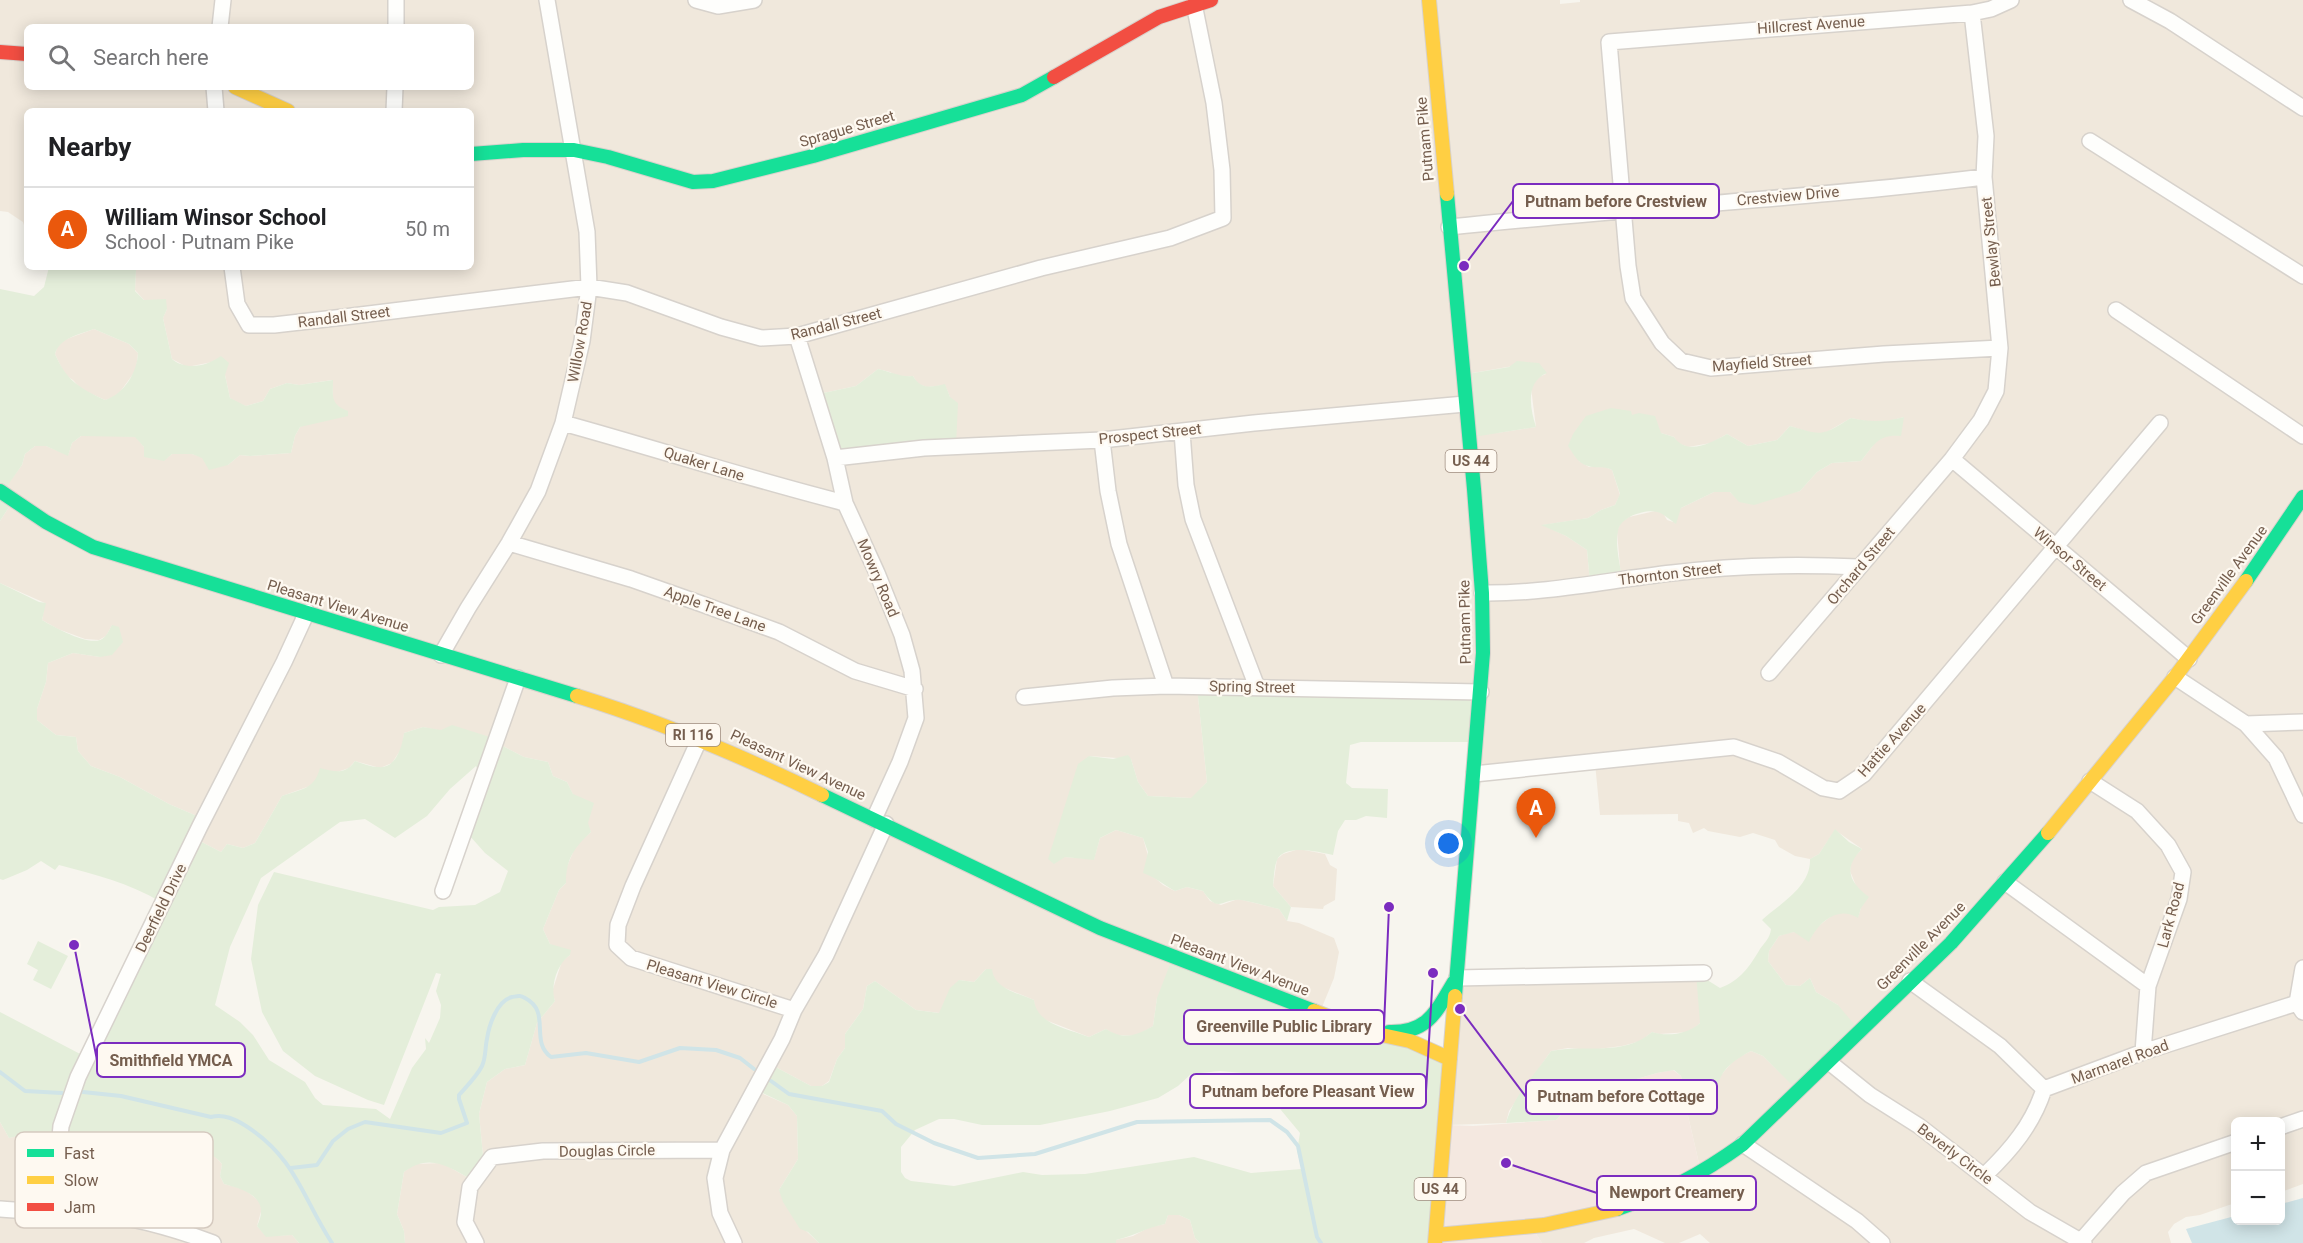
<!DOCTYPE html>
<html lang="en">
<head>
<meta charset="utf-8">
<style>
	body { margin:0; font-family:Roboto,sans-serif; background:#f6f6f6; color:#202124 }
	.controls { position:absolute; right:18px; bottom:18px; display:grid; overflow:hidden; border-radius:9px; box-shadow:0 3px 15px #0003 }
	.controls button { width:54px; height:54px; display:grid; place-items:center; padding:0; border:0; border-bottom:2px solid #e0e0e0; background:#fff; color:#202124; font:30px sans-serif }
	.you { position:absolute; left:1449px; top:844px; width:21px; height:21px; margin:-15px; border:4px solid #fff; border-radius:50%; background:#1a73e8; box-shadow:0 0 0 9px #1a73e833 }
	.badge { display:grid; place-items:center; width:39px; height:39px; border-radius:50%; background:#ea580c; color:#fff; font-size:20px; font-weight:700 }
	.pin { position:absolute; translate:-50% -50px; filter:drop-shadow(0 2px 3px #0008) }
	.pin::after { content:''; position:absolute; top:32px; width:21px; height:18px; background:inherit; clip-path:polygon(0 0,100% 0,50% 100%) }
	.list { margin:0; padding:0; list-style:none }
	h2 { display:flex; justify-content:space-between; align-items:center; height:78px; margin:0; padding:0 24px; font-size:26px }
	h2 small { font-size:20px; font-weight:400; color:#757577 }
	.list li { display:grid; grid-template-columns:39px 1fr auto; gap:18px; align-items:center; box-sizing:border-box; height:84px; padding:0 24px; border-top:2px solid #e0e0e0 }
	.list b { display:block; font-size:22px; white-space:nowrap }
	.list p { margin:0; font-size:20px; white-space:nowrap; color:#757577 }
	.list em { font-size:20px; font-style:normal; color:#757577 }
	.icon { flex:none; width:33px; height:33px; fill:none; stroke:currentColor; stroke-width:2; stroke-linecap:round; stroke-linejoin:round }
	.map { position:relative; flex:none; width:2303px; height:1243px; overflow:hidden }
	.search { position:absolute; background:#fff; box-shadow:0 3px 15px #0003; left:24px; top:24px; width:450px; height:66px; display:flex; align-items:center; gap:15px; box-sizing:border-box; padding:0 21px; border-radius:9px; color:#757577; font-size:22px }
	.panel { position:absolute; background:#fff; box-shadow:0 3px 15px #0003; left:24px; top:108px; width:450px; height:162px; border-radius:9px }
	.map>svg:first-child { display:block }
	.residential { fill:#f0e8dc; fill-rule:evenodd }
	.commercial { fill:#f4e8e0 }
	.green { fill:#e4eeda; fill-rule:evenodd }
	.water { fill:#d0e4e7 }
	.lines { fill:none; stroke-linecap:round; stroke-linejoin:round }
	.stream { stroke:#d0e4e7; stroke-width:4 }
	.street-casing { stroke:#d7d2cc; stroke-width:18 }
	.fast-casing { stroke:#d8d2cc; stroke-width:16 }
	.slow-casing { stroke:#d8d2cc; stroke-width:16 }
	.jam-casing { stroke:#d8d2cc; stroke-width:16 }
	.street { stroke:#fefefc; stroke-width:15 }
	.fast { stroke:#16e098; stroke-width:14 }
	.slow { stroke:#ffcf43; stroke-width:14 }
	.jam { stroke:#f24e42; stroke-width:14 }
	.labels { text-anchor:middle; stroke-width:4.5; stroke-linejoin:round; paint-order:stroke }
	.shield { fill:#fef9f1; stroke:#9e8c7f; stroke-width:1.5 }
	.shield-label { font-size:14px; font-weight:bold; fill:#755e4e }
	.street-label { font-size:15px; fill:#755e4e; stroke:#fef9f1 }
	.key { fill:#fef9f1; stroke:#d5cac0; stroke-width:1.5 }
	.key-label { font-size:16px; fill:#755e4e }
	.leader { fill:none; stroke:#7b2cbf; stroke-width:2 }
	.callout-dot { fill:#7b2cbf; stroke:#fef9f1; stroke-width:2 }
	.callout { fill:#fef9f1; stroke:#7b2cbf; stroke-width:2 }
	.callout-label { font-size:16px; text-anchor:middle; font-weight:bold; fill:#755e4e }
</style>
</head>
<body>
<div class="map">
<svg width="2303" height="1243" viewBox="0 0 2303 1243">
	<rect width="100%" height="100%" fill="#f7f5ee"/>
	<path class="residential" d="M0,0h1560v4l20,-2v-2h723v1184l-22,8 -1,-70h-44l-1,81 -35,12 -14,2 -12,7 -6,8 3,11h-461l-10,-9 -21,9h-14l-31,-14 -40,9 -10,5h-42l-10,-15 169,-56 -16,-69v-13l24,-1 26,-30 16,-8 12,5 34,33 41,-84 -22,-13 -6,-14 -10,8 -14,-1 -18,-24 1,-10 10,-15 9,-3 27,-4 20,-16h15l8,4 3,-9 -4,-20 -7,-17 2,-12 10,-10 -27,-19 -16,24 -9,5 -15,-3 -16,-9 -4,-7 -22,-7 -13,4 -32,-6 -4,-3 -11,5 -4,-10 -11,-2v-7l-78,1 -5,-52 -122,11 1,-32 -277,-55 10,95 -15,16 -44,-2 -10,-14 -7,-23 -42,-3 -24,101 29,2 6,-21 16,-8 27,8 11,39 9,8 12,6 12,-4 16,4 7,10 11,4 17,-6 41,10 8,12 12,2 35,15 5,14 -5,26 -14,34 -163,-14 -4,28 -16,10 -22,-1 -9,-6 -17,8 -46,-18 -8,-9 -1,-10 -34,-14 -14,-17 -12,13 -15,-2 -19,33 -24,-3 -41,-29 -8,5 -4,23 -18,25v14l-8,11 -8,22 -7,5h-11l-41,-22 -16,26 34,15 9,11 1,43 -19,31 25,39 15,14h-414l-1,-12 -7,-17 7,-42 10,-8 28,-1 30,17 12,-14 -5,-52 8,-32 18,-13 20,-4 12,-42 18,-22 -3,-9 10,-31 8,-6 -20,-11 -7,-15 16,-39 7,-7v-14l10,-24 15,-13 -24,-50 -14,-6 -5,-14 -24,-5 -27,-14 -74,-16 -19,6 -1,13 -11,17 -12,5 -25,-7 -6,7 -32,11 -7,7 -28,10 -27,47 -12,5 -16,-4 -6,8 -27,-14 3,-22 -28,-12 -49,-27 -29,-11 -13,-15 -2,-14 -20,-2 -19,-15v-11l9,-27 2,-19 25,-10 27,4 12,-32 -6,11 -7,4 -14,-1 -27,-10 -16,-9 3,-17 -45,-20v-62l11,-17 -9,-12 20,-27 3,-11 10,-8h11l22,9 4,-12 9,-7h42l13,1 8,10 23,11 5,-4h20l36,11 12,-10 10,1 41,-3 4,-17 5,-9 38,-20 -5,-6 -1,-21 -33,5 -12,-2 -17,6 -7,12 -17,5 -10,-3 -6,-5 -5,-23 -13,-13 -25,5 -15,-8 -9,-41 4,-9 -23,-9 -9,-10 1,-20 3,-3h332v-156h-444v123l-4,-12 -15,-10 -8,-1zM27,27h444v60h-444zM1530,363h8l8,11 -10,4 -5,10 5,39 -39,6 -36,-58zM878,369l12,3 10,5 13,-1 5,8 9,3 18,-2 5,12 -136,-2 42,-9zM1904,417l-17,18 -9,4 -17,22 -29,2 -15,9 -17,19 -60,11 -10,-10h-16l-33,16 -8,14 -6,-2 -4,-7 -8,-2 -26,6 -9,6 -3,9 4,46 -31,5 -3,-33 -21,-14 -23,-11 45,-7 13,-8 14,-5 5,-10 -8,-25 -9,-4 -14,1 -10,-6 82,-28 13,4 4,6 10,4 23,-4 16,-9 21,12 29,-6 13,-14 25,8 10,-1 26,-15 19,4 19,-1z
		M94,329l35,15 9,9 -2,17 -19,26 -12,4 -24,-11 -8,-9 -8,-5 -10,-21 3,-9 6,-5z
		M1299,849l26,5 5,11 7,4 -2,31 -11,6 -1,3 -32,-2 -18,-21 4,-27 6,-5z
		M1696,973l5,44 -1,6 -10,9 -31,2 -7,-2 -11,9 -19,5 -32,4 -22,-2 -17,3 -42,60 -3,12 -58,2 8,-147z
		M0,1122l9,16 27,-6 21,3 5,-4 26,10 22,1 12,5 4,11 16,-2 15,-6 11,3 8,-6 11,-1 25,7 10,11 -2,12 4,8 20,5 15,12 3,7 -5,18 9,10 26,-1 7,8h-299z
		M1168,1215h11l11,5 5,18 5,5h-84v-3l17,-4 17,-9 15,-3z"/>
	<path class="commercial" d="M1673,1070l8,6 4,14v13l16,69 -169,56 10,15h-109l15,-118 25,1 83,-6 15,-16h32l20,-21 34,-10z"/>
	<path class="green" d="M49,267h90l-3,3 -1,21 9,9 22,-1 1,10 -4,9 9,41c14,12 35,7 49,-3l8,7 -4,12 5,23 16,8 17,-5 7,-12 17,-6 12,2 34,-5c0,17 -3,24 15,31v5l-48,11 -5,9 -4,17 -41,3 -10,-1 -12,10 -19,5 -7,-12 -10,-4h-20l-8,7 -20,-4v-10l-9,-10 -54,-1 -9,7 -4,13 -22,-10h-11l-10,8 -3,11 -19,27 8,12 -11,17v-232l34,7 10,-9zM94,329l35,15 9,9c-1,20 -14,41 -33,47 -27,-13 -38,-19 -50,-46 5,-17 24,-19 39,-25z
		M1517,361l22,2 8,10c-22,9 -17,35 -11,54l-69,11 -6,-63 48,-8z
		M878,369c13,3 22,8 35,7 8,14 18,11 32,8l5,13 8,6 -2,43 -121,12 -21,-63 42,-9z
		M1611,408l20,3 1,4 7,-2 16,3 6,17 13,4c13,19 37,6 53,-3l21,12 29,-6 13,-14c34,10 31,10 61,-8 19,4 34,4 53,-1l-3,19c-23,-2 -26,8 -40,25l-29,2 -15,9 -17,19 -46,14 -15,-3 -9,-10h-16l-33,16 -5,16c-3,-2 -15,-12 -19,-12 -12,-3 -37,5 -39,19 -3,14 2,33 4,47l-32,5 -3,-33 -21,-14 -25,-11 47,-7 13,-8 14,-5 5,-11 -8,-24c-10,-5 -14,-1 -24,-4 -10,-2 -15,-13 -20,-20l5,-12 13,-18z
		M0,583l39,19 7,1 -4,17c12,7 44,25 58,20 6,-2 9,-10 12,-15l7,2 4,15 -11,13 -12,2 -27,-4 -25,10 -2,19 -9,27v11l19,15 20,2 2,14 13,15 29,11 49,27 28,12 -3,22 27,14 6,-8 16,4 12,-5 27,-47c19,-7 32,-6 38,-28 15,4 25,7 35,-7 7,2 15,6 23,6 18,2 24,-20 26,-34l19,-6 18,3 11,-5 41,13 4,5 27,14 24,5 5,14 14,6 6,12 21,9 -6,20 3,9c-17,16 -25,27 -25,51l-7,7 -16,39 7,15 21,6 -1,5c-13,9 -20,31 -15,46l-18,22 -12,42 -20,4 -18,13 -8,32 5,52 -12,14c-24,-14 -43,-27 -68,-8l-7,42 7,17 1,12h-106l-7,-8 -26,2 -9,-11c14,-28 -11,-36 -33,-42l-4,-8 2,-12c-8,-11 -31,-22 -46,-17 -3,1 -5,4 -8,6 -15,-4 -27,3 -42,5l-4,-11 -12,-5 -22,-1 -26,-10 -5,4 -21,-3 -27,6 -9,-16v-110l84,44 77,-154c-32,-19 -67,-28 -102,-37l-4,5 -14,-9 -14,9 -24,10 -3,-1zM476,766l11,26 -18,43 16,18 23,18 -8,21 -25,13 -36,2 -6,3 -159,-38 -16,33 -7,54 11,53 21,39 32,25 53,24 16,5 52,-132 5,1 -5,17 5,14 -1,13 -11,25 -4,-5 1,11 -14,19 -22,51 -14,-10 -53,-4 -8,-7 -10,-16 -36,-22 -16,-25 -13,-13 -25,-17 15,-58 31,-69 79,-56 25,-3 30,19 32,-22 23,-27z
		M1197,687l280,5 -3,50h-113l-11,3 -4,38 6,5 36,1 -1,29 -21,-2 -10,4h-11l-7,11 -5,24c-14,-3 -45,-11 -55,3 -4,7 -4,20 -5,28l18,21 -4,14 -8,-12c-13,-3 -26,-7 -38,-9 -19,-2 -22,15 -38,-9l-16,-4 -12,4c-11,-6 -20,-14 -32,-18l5,-21 -5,-14 -27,-8 -16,8 -6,22 -29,-3 -11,7 -6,-5 30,-95 11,-8 24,3 15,-4 3,4 7,23 10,14 43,2 16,-16z
		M1835,829l14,13 13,7c-19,19 -13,33 7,48l-8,11 -3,10c-21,-13 -40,5 -49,24l-15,-10 -15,4 -10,15 -1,10 18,24 14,1 10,-8 6,14 22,13 21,25 -62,60 -34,-34 -12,-5c-15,8 -28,16 -33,33l-9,5 -24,1 -4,-14 -7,-6 -17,3 -34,10 1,9 -21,12h-32l-15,16 -50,3c8,-29 29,-48 45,-72 35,-7 72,6 101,-19 16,5 36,2 48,-9l-4,-50 24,15c20,-7 30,-22 40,-39 5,-7 10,-11 11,-20l-9,-9c19,-17 49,-33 48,-61l9,-5z
		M38,941l30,15 -17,33 -18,-9 5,-10 -11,-6z
		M1172,959l272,98 -11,186h-233l-5,-5 -5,-18 -11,-5h-11l-3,9c-17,3 -31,12 -49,16v3h-297l-11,-11 -8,-3 -17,-27 -4,-12 19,-31 -1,-43 -9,-11 -34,-16 16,-25 41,22h11l7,-4 8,-23 8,-11v-14l18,-25 4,-23 8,-5 41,29 23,3 11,-25 9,-8 15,2 12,-13h6c2,20 26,24 42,31 3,25 35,29 55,37l17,-8c17,11 30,7 47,-3l4,-28zM1220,1071l23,2 10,12 23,19 24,29 -3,18 5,18 -51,4 -57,-16 -109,17 -43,1 -19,-3 -69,14 -43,-5 -6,-3 -4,-6v-25l14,-17 24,-11h15l28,6h58l70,-14 48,-13 20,-12 13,-12z"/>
	<path class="water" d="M2303,1198v45h-111l-6,-14 49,-13 1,4h44l1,-16z"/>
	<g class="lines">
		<path class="stream" d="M0,1072l25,19 37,2
			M771,1081l18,13 93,17 14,13 38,19 44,15 57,-4 102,-32 133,-2 17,12 11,14 19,91 4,6
			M83,1092l38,4 90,21c13,-3 24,2 35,9 50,32 56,71 86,117
			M291,1168l26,-3 16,-24 15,-12 17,-7 76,11 26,-10 -8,-24v-4c8,-9 18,-19 23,-29 4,-8 3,-19 5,-27 2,-14 10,-38 25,-42 6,-1 8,-2 13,1 27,14 4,43 26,59l35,-4 53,9 41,-14 36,2 24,8 14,11"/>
		<g class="street-casing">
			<path id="street" d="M696,0l22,6 36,-6
				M2131,0l39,21 133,87
				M220,27l3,-27
				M396,27v-27
				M214,87l2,24
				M394,111l1,-24
				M2090,141l213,135
				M1449,227c178,-19 357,-28 535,-50
				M232,267l5,37 12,21h25l70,-8 245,-30 38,6 94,34 40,11 36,-2 244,-68 129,-30 53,-20 -1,-48 -8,-67 -20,-99
				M2116,310l187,126
				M797,336l38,122 10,45 32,70 25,62 10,36 4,47 -16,44 -26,57
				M2000,348l-116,6 -173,14 -30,-7 -19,-18 -29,-45 -5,-32 -19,-224 363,-29 19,-4 20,-9
				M563,423c94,26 187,56 282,80
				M1182,432l4,53 7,34 64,168
				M1102,440l6,51 11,53 47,142
				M835,458l89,-10 178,-8 152,-17 211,-19
				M1952,459l237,200
				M509,543l122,36 68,24 80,29 76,39 60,18
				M1482,593c63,1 127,-13 190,-20 63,-8 124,-9 187,-6
				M441,655l27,-47 41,-65 29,-52 25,-68 19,-82 7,-54 -2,-55 -40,-232
				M1769,673l183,-214 29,-39 15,-29 4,-43 -16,-171 2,-41 -14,-123
				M2175,677l71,47 30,34 27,57
				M1024,697l89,-9 53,-2 315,6
				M2246,724l57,-2
				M700,738l-67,148 -15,39 -1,20 14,13 163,52
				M1474,774l260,-27 44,15 45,26 16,3 25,-17 296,-351
				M2090,781l47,30 31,34 15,27 -4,27 -31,87 -5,66
				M2005,882l143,104
				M443,891l75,-213
				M2303,968l-6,35 6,9
				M1457,978l247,-5
				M1910,981l90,65 44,43
				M1829,1062l41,33 49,31 111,86 54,31
				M2280,1127l23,-8
				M1743,1144l114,77 25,22
				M1985,1175c26,-25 48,-51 59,-86l99,-37 154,-49
				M0,1209c25,3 49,0 74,2 48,3 94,15 139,32
				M73,1210l-17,-28 5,-56 17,-49 122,-251 84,-164 23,-50
				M2081,1241l42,-48 23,-20 90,-31
				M476,1243l-11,-21 5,-35 22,-30 51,-6 179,-1
				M734,1243l-14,-30 -5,-35 7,-28 60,-111 12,-29 32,-55 60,-131"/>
		</g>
		<g class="fast-casing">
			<path id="fast" d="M471,154l52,-4h51l34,7 85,25 20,-1 100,-25 209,-61 32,-18
				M1447,194l27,295 8,104 1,60 -28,343
				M0,491l46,31 47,25 484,149
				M2246,581l57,-84
				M822,795l278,133 214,83
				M1389,1032c39,1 47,-20 65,-50
				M1617,1209c50,-17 83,-34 126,-65l208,-201 97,-110"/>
		</g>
		<g class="slow-casing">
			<path id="slow" d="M1429,0l18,194
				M235,87l53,24
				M577,696c85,26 165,60 245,99
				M2048,833l127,-156 71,-96
				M1314,1011l54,21 42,9 40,18
				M1436,1235l108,-10 73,-16
				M1435,1243l20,-247"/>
		</g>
		<g class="jam-casing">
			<path id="jam" d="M0,52l27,2
				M1054,77l105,-60 52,-17"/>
		</g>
		<use href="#street" class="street"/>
		<use href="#fast" class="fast"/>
		<use href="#slow" class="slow"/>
		<use href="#jam" class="jam"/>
	</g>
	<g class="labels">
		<g class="shield">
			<rect x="1445.5" y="450" width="51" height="22" rx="4.5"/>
			<rect x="666" y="724" width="54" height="22" rx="4.5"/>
			<rect x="1414.5" y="1178" width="51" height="22" rx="4.5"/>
		</g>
		<g class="shield-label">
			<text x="1471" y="466">US 44</text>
			<text x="693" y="740">RI 116</text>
			<text x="1440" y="1194">US 44</text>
		</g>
		<g class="street-label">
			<text transform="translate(1811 25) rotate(-4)" y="5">Hillcrest Avenue</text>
			<text transform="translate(847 129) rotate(-16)" y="5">Sprague Street</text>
			<text transform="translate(1425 139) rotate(-95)" y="5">Putnam Pike</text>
			<text transform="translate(1788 196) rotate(-5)" y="5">Crestview Drive</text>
			<text transform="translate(1991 242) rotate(-96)" y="5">Bewlay Street</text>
			<text transform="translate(344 317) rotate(-7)" y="5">Randall Street</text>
			<text transform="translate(836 324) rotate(-14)" y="5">Randall Street</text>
			<text transform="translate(580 342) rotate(-80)" y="5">Willow Road</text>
			<text transform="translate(1762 363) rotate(-4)" y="5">Mayfield Street</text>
			<text transform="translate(1150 434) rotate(-6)" y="5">Prospect Street</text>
			<text transform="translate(704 464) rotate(17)" y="5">Quaker Lane</text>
			<text transform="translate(2070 559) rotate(40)" y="5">Winsor Street</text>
			<text transform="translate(1861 566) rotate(-50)" y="5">Orchard Street</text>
			<text transform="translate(1670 574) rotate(-7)" y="5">Thornton Street</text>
			<text transform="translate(2229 575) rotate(-54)" y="5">Greenville Avenue</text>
			<text transform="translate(878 578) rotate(67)" y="5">Mowry Road</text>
			<text transform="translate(338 606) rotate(17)" y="5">Pleasant View Avenue</text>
			<text transform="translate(715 609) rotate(20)" y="5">Apple Tree Lane</text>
			<text transform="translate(1465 622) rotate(-91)" y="5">Putnam Pike</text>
			<text transform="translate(1252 687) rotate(1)" y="5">Spring Street</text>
			<text transform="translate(1892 740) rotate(-48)" y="5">Hattie Avenue</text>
			<text transform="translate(798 765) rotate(25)" y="5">Pleasant View Avenue</text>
			<text transform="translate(161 908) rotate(-64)" y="5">Deerfield Drive</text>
			<text transform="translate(2171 915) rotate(-75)" y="5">Lark Road</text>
			<text transform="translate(1921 946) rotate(-45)" y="5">Greenville Avenue</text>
			<text transform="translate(1240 965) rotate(21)" y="5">Pleasant View Avenue</text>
			<text transform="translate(712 984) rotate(17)" y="5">Pleasant View Circle</text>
			<text transform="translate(2120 1062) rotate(-20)" y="5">Marmarel Road</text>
			<text transform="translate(607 1151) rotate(-1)" y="5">Douglas Circle</text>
			<text transform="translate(1955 1154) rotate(37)" y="5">Beverly Circle</text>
		</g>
	</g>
	<rect x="15" y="1132" width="198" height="96" rx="9" class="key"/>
	<rect x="27" y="1149" width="27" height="8" fill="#16e098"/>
	<rect x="27" y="1176" width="27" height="8" fill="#ffcf43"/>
	<rect x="27" y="1203" width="27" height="8" fill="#f24e42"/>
	<g class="key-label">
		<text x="64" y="1159">Fast</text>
		<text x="64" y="1186">Slow</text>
		<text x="64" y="1213">Jam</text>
	</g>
	<path class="leader" d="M1464 266L1513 201M1389 907L1384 1027M74 945L97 1060M1433 973L1426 1091M1460 1009L1526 1097M1506 1163L1597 1193"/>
	<g class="callout-dot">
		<circle cx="1464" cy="266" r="6"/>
		<circle cx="1389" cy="907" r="6"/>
		<circle cx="74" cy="945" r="6"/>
		<circle cx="1433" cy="973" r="6"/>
		<circle cx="1460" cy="1009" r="6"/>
		<circle cx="1506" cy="1163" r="6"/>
	</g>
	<g class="callout">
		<rect x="1513" y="184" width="206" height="34" rx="6"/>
		<rect x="1184" y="1010" width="200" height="34" rx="6"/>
		<rect x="97" y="1043" width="148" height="34" rx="6"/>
		<rect x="1190" y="1074" width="236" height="34" rx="6"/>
		<rect x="1526" y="1080" width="191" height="34" rx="6"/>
		<rect x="1597" y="1176" width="159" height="34" rx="6"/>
	</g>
	<g class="callout-label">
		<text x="1616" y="207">Putnam before Crestview</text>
		<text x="1284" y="1032">Greenville Public Library</text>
		<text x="171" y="1066">Smithfield YMCA</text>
		<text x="1308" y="1097">Putnam before Pleasant View</text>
		<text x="1621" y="1102">Putnam before Cottage</text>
		<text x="1677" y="1198">Newport Creamery</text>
	</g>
</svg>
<div class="controls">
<button>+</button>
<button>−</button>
</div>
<div class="you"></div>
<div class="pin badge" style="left:1536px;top:838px">A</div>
<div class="search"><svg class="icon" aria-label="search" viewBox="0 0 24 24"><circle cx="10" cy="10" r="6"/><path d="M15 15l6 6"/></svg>Search here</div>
<section class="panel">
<h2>Nearby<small></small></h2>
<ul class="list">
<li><span class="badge">A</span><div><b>William Winsor School</b><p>School · Putnam Pike</p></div><em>50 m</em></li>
</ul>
</section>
</div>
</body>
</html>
